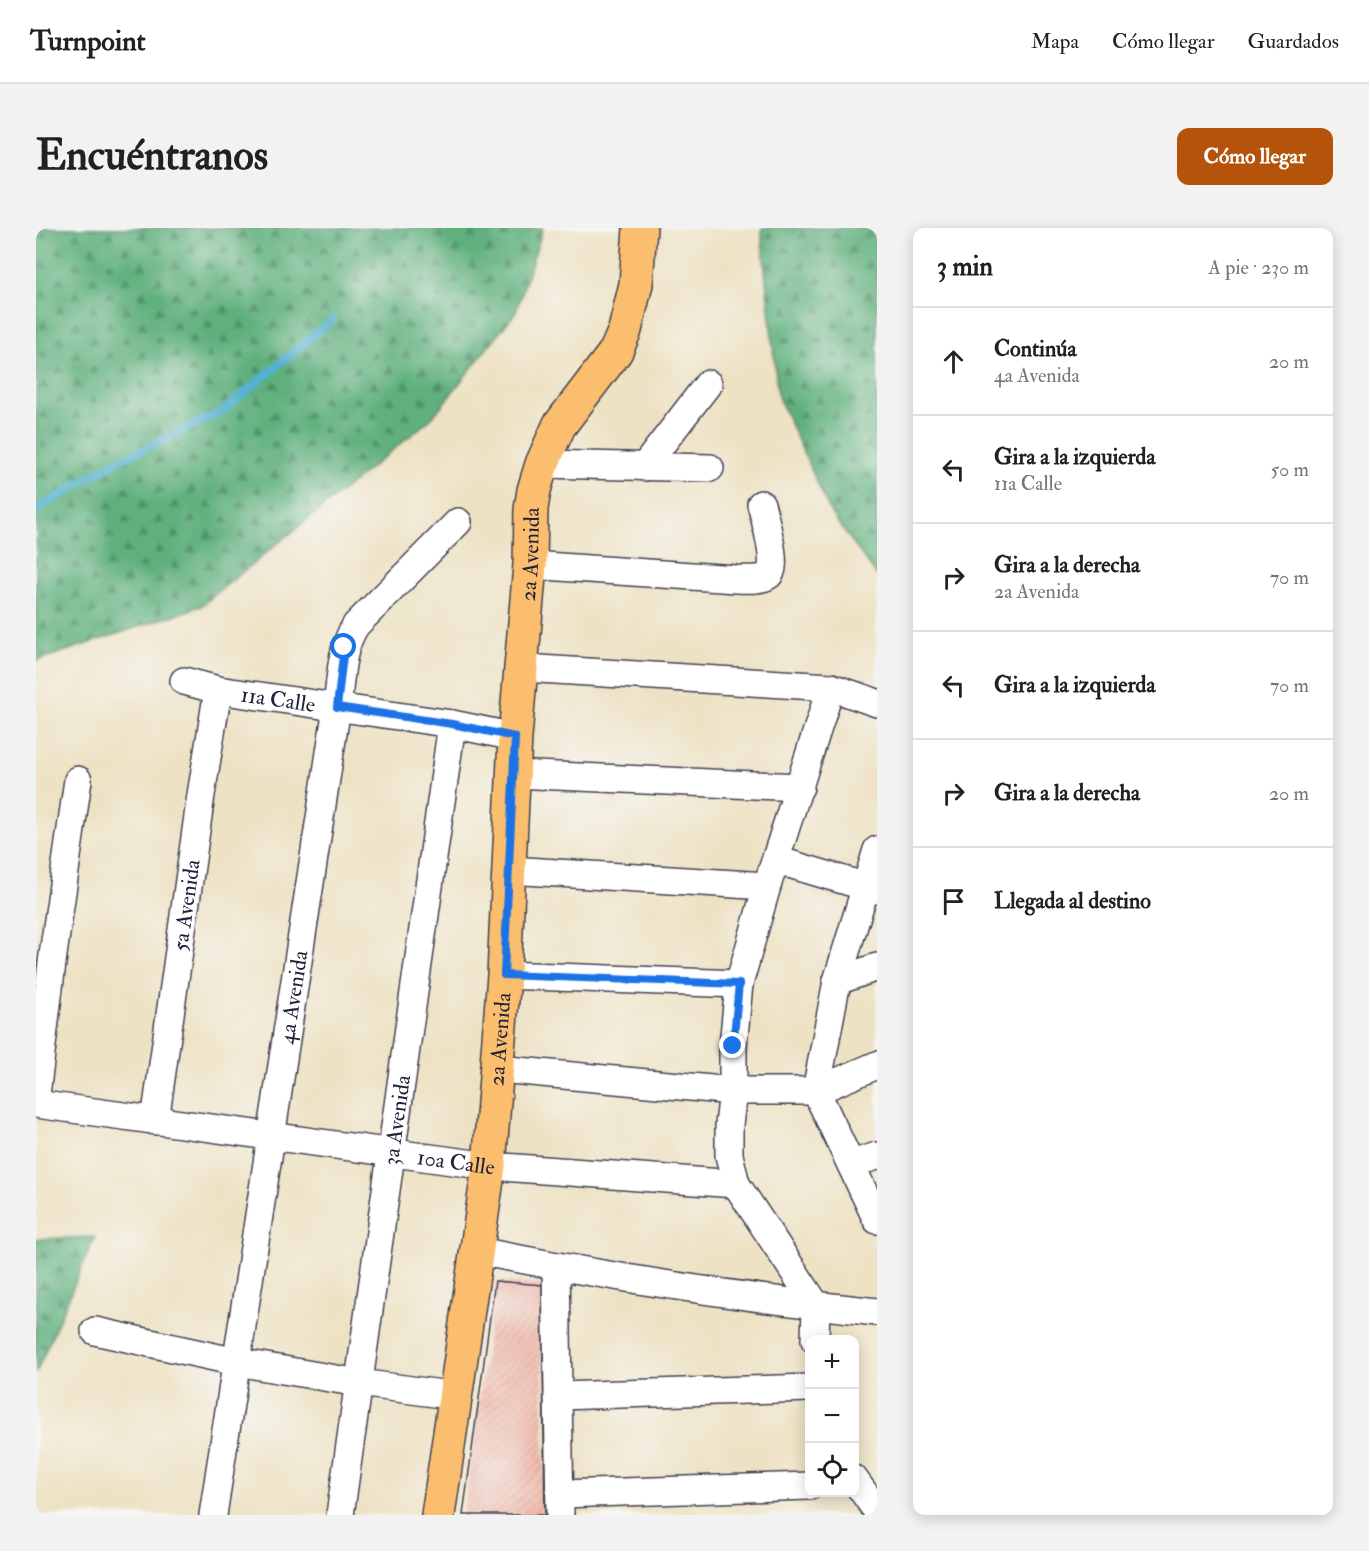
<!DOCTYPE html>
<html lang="es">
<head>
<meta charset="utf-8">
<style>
	body { margin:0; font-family:"IM FELL Double Pica",serif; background:#f2f2f2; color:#202124 }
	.controls { position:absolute; right:18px; bottom:18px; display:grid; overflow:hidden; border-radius:12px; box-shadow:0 3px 15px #0003 }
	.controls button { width:54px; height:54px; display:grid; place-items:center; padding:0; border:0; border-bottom:2px solid #e0e0e0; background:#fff; color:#202124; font:30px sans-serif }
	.stop { position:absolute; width:18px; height:18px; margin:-14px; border:4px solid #1a73e8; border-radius:50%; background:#fff }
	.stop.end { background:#1a73e8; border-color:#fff; box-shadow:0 2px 6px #0008 }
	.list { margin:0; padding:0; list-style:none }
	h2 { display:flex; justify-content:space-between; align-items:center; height:78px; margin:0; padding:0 24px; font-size:26px }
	h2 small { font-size:20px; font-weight:400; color:#757577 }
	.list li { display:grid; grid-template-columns:39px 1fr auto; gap:18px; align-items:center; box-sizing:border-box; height:108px; padding:0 24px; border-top:2px solid #e0e0e0 }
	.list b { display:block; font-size:22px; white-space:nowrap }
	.list p { margin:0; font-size:20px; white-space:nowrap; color:#757577 }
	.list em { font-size:20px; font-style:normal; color:#757577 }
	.icon { flex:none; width:33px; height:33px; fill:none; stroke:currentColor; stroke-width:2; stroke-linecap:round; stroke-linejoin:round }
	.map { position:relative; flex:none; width:841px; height:1287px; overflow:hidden; border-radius:12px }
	header { display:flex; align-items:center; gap:36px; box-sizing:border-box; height:84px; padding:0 30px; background:#fff; border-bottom:2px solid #e0e0e0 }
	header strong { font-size:28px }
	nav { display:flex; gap:33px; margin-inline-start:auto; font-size:21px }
	.intro { display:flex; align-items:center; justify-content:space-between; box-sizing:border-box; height:144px; padding:0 36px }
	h1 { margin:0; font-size:42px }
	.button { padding:15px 27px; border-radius:12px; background:#b45309; color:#fff; font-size:21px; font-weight:700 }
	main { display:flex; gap:36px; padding:0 36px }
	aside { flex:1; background:#fff; border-radius:12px; box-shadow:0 3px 15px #0003 }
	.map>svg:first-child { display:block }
	.forest { fill:url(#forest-firs); stroke:#40695c; stroke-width:1.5 }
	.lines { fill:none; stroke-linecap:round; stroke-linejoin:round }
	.stream { stroke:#53b1d2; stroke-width:8 }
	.building { fill:url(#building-hatch) }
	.minor-casing { stroke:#413f50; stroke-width:30 }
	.major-casing { stroke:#413f50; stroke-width:36 }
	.minor { stroke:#fff; stroke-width:27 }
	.major { stroke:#fbbe6e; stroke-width:33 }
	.route { stroke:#1a73e8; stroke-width:8 }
	.labels { text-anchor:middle; stroke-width:5; stroke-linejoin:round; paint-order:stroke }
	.street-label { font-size:22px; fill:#22223b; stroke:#f6f6f2 }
</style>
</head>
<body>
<header>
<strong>Turnpoint</strong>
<nav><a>Mapa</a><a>Cómo llegar</a><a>Guardados</a></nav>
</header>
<div class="intro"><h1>Encuéntranos</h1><a class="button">Cómo llegar</a></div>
<main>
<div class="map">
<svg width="841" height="1287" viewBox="0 0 841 1287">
	<defs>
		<pattern id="forest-firs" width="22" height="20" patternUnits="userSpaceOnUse" patternTransform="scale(1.5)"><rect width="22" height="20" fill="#5eb07d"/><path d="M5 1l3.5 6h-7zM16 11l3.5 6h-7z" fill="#4d8f68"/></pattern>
		<pattern id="building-hatch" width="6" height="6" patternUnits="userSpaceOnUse" patternTransform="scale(1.5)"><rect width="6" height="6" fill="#f0b3a3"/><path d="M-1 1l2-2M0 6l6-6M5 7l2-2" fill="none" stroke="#ce9a8d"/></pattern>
	</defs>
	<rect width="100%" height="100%" fill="#f6f6f2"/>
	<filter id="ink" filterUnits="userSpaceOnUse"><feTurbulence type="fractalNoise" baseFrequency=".0167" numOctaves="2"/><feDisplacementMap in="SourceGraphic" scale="12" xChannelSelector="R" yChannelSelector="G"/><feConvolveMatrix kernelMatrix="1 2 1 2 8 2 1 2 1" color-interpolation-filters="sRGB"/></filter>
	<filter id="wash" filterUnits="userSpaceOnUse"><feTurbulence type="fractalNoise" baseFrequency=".008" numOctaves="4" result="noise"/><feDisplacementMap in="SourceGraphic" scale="24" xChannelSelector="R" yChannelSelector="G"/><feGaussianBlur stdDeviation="1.35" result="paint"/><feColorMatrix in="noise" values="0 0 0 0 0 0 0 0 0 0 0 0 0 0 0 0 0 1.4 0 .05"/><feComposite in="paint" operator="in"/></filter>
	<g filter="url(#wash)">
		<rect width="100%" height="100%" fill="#eee2c4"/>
		<path class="forest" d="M0,0h507l-27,84 -84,106 -231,188 -165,55z
			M726,0h115v348l-46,-63 -53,-116 -16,-156z
			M59,1009l-59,136v-134z"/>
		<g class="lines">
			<path class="stream" d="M0,282l78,-47 109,-52 110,-92"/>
		</g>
		<g id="blocks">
			<path class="building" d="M459,1053l47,4 3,230h-82z"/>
		</g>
	</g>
	<g filter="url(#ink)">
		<use href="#blocks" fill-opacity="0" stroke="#413f50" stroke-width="1.5"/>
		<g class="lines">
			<g class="minor-casing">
				<g id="minor">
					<path d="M506,236l168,4"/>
					<path d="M608,239l64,-83"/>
					<path d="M494,337l206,14c9,0 25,2 33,-4 10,-9 -5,-59 -8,-71"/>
					<path d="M487,440l308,19 46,16"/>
					<path id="s1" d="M148,453l34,9 234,34 63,13"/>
					<path d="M477,546l287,13"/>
					<path d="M841,622l-40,131 -21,110 61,129"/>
					<path d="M740,632l101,30"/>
					<path d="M473,642l258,16"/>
					<path d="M468,747l235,9"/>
					<path d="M801,753l40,-14"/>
					<path d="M462,841l235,22h83l61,-26"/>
					<path d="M0,867l17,-140 25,-175"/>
					<path id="s2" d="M0,876l453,62 247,18"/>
					<path id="s3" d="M119,893l46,-326 17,-105"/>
					<path d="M815,936l26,-8"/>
					<path d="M442,1023c131,26 265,47 399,61"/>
					<path d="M520,1038l4,249"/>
					<path d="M59,1103l142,31 122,21 98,13"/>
					<path d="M779,1112l1,-35 -80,-121 -7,-29v-30l4,-34v-45l6,-62 28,-98 64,-199"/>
					<path d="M522,1168l252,-8"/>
					<path d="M818,1251l23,32"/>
					<path d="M524,1266l250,-8"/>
					<path id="s4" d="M177,1287l124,-808c4,-28 3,-58 19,-82l102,-103"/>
					<path id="s5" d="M304,1287l112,-791"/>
				</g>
			</g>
			<g class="major-casing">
				<g id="major">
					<path id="s6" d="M402,1287l51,-349 15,-191 11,-238 15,-172 1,-56 3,-19 8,-26 17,-38 57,-75 9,-21 11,-46 4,-56"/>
				</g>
			</g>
			<use href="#minor" class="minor"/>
			<use href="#major" class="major"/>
		</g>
	</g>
	<g class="lines" filter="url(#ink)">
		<path class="route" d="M308,419l-7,60 115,17 63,13 -11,238 235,9 -6,62"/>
	</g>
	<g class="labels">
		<g class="street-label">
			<text dy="8" stroke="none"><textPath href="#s6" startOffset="966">2a Avenida</textPath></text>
			<text dy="8" stroke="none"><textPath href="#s1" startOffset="96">11a Calle</textPath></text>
			<text dy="8" stroke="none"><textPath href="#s3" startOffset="218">5a Avenida</textPath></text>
			<text dy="8" stroke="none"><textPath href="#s4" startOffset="524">4a Avenida</textPath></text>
			<text dy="8" stroke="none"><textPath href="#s6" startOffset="480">2a Avenida</textPath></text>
			<text dy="8" stroke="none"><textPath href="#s5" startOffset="399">3a Avenida</textPath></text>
			<text dy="8" stroke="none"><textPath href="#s2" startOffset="424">10a Calle</textPath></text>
		</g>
	</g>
</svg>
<div class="controls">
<button>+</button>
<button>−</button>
<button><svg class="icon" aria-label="locate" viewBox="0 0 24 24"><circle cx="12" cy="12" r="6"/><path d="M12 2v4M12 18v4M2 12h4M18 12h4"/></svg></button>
</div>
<div class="stop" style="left:308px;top:419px"></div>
<div class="stop end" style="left:697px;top:818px"></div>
</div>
<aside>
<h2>3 min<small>A pie · 230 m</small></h2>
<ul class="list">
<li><svg class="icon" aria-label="ahead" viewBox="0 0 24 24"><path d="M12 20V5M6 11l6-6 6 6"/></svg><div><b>Continúa</b><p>4a Avenida</p></div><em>20 m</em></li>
<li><svg class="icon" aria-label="left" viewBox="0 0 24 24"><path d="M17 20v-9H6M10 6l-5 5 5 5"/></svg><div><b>Gira a la izquierda</b><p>11a Calle</p></div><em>50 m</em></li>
<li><svg class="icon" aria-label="right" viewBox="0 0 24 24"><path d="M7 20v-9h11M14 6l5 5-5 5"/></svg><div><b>Gira a la derecha</b><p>2a Avenida</p></div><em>70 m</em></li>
<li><svg class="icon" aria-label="left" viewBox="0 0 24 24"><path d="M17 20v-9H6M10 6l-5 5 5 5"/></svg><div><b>Gira a la izquierda</b></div><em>70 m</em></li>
<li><svg class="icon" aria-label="right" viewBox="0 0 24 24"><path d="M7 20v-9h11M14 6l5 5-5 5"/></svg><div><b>Gira a la derecha</b></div><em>20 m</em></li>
<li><svg class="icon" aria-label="arrive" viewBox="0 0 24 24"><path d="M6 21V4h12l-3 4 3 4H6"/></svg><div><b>Llegada al destino</b></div></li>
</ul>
</aside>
</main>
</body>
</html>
